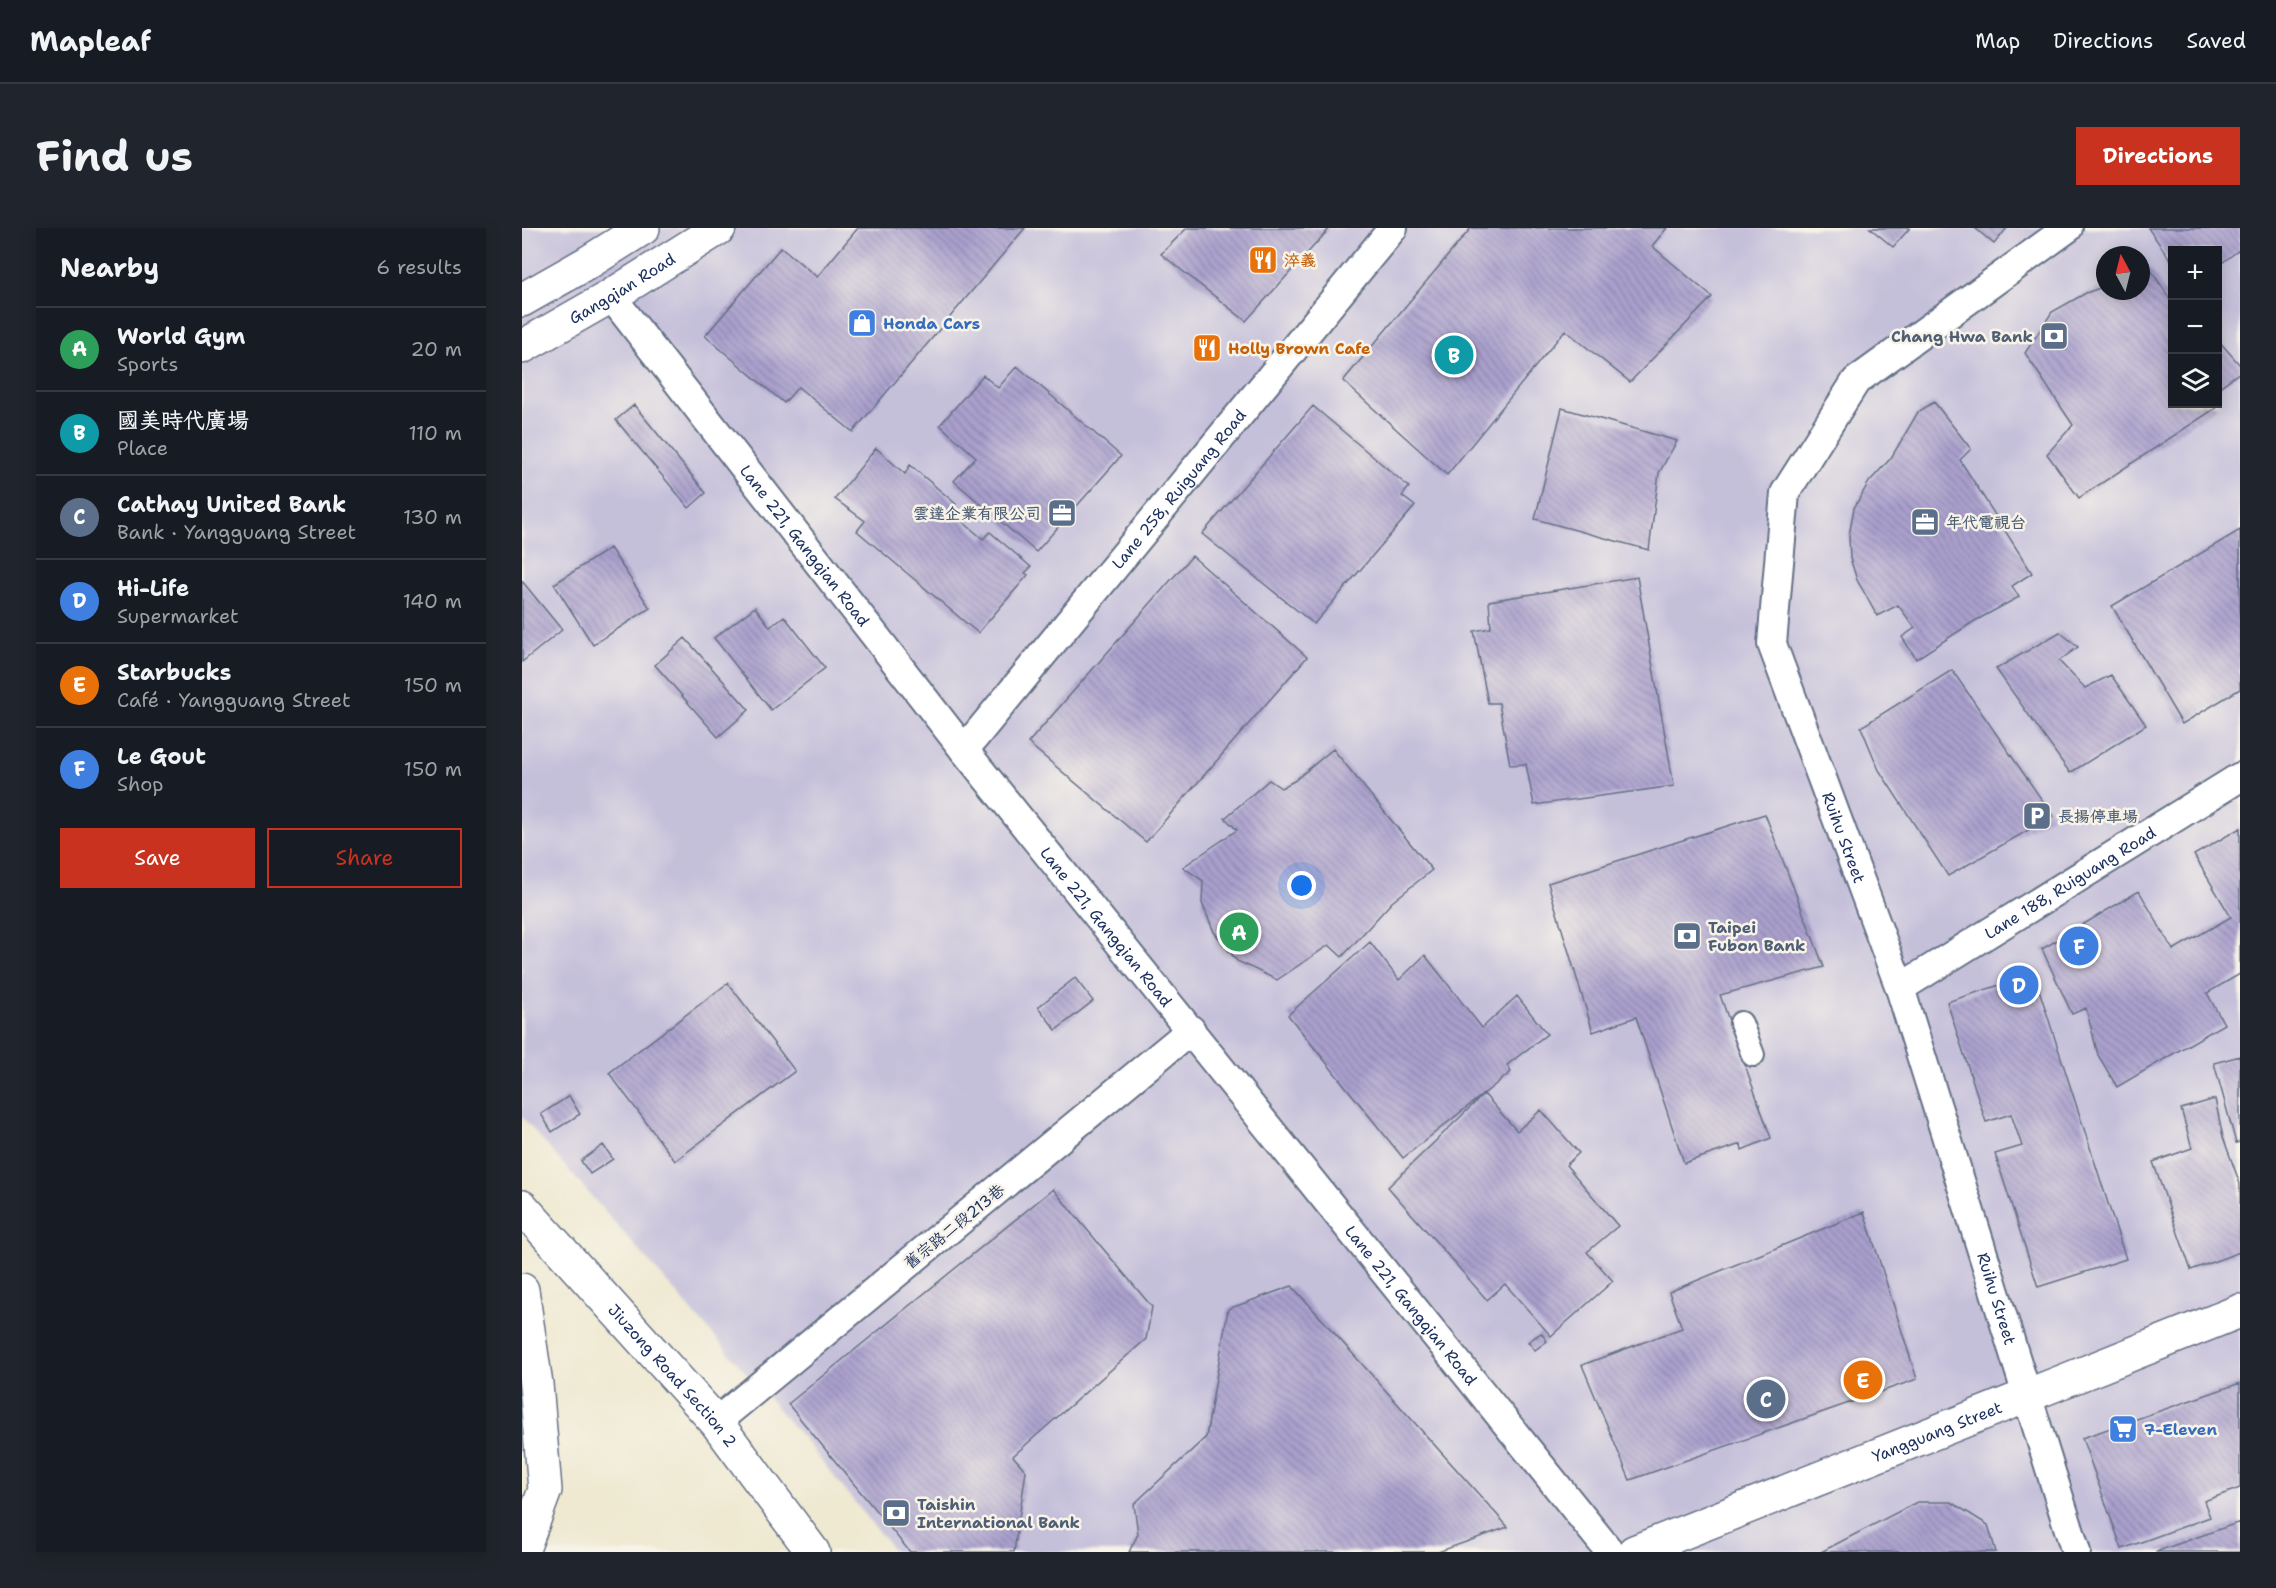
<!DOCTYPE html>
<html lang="en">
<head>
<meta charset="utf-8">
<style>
	body { margin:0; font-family:"Shantell Sans","LXGW WenKai TC",sans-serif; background:#20242c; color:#f1f3f6 }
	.controls { position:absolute; right:18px; top:18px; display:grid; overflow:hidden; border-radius:0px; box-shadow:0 3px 15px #0003 }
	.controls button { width:54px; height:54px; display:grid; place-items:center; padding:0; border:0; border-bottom:2px solid #363941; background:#171b24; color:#f1f3f6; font:30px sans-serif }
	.compass { position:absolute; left:1574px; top:18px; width:54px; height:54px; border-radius:50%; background:#171b24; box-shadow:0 3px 15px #0003; rotate:353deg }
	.you { position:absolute; left:780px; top:658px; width:21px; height:21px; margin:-15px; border:4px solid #fff; border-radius:50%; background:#1a73e8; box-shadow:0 0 0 9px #1a73e833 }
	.badge { display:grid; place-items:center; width:39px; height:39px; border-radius:50%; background:#c8321e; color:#fff; font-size:20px; font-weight:700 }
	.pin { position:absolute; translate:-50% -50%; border:3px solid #fff; box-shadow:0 2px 6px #0006 }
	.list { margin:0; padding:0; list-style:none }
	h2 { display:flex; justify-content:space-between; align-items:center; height:78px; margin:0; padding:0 24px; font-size:26px }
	h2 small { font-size:20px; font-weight:400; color:#9ea1a6 }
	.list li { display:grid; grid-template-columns:39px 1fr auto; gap:18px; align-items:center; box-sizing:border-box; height:84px; padding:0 24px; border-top:2px solid #363941 }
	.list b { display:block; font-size:22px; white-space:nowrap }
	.list p { margin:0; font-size:20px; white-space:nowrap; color:#9ea1a6 }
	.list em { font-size:20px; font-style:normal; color:#9ea1a6 }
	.actions { display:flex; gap:12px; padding:18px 24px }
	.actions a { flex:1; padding:14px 0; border:2px solid #c8321e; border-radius:0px; text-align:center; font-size:21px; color:#c8321e }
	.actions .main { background:#c8321e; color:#fff }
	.icon { flex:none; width:33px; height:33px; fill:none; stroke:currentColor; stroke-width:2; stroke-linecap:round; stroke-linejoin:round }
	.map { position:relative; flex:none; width:1718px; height:1324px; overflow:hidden; border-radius:0px }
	header { display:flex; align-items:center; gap:36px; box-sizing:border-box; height:84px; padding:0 30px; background:#171b24; border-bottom:2px solid #363941 }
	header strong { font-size:28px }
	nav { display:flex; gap:33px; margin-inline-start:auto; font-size:21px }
	.intro { display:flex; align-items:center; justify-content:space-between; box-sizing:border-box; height:144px; padding:0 36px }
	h1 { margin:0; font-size:42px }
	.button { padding:15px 27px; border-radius:0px; background:#c8321e; color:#fff; font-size:21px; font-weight:700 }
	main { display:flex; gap:36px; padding:0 36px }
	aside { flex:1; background:#171b24; border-radius:0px; box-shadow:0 3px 15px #0003 }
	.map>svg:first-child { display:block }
	.industrial { fill:#c5c0da; fill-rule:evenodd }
	.building { fill:url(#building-back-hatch) }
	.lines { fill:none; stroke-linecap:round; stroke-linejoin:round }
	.pedestrian-casing { stroke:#657086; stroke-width:26 }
	.minor-casing { stroke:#657086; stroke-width:32 }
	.tertiary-casing { stroke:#657086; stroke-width:36 }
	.secondary-casing { stroke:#657086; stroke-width:36 }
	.trunk-casing { stroke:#657086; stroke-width:36 }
	.pedestrian { stroke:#fff; stroke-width:22 }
	.minor { stroke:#fff; stroke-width:28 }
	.tertiary { stroke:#fff; stroke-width:33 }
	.secondary { stroke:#fff; stroke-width:33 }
	.trunk { stroke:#fff; stroke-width:33 }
	.labels { text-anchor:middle; stroke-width:5; stroke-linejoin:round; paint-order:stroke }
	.food-label { font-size:16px; font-weight:bold; fill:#c56008; stroke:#f7f3e8; text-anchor:start }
	.street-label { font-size:16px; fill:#1b2f5e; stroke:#f7f3e8 }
	.shop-label { font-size:16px; font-weight:bold; fill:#366cbe; stroke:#f7f3e8; text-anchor:start }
	.service-label { font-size:16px; font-weight:bold; fill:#4e5e75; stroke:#f7f3e8; text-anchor:start }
</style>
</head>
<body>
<header>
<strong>Mapleaf</strong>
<nav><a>Map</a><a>Directions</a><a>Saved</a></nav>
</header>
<div class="intro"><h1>Find us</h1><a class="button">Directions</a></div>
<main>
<aside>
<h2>Nearby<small>6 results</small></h2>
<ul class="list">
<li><span class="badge" style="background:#2e9e5b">A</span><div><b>World Gym</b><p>Sports</p></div><em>20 m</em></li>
<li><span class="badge" style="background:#0f9aa8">B</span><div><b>國美時代廣場</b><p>Place</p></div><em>110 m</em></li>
<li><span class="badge" style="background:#5c6f8a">C</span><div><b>Cathay United Bank</b><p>Bank · Yangguang Street</p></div><em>130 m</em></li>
<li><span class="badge" style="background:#3f7fe0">D</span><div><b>Hi-Life</b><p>Supermarket</p></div><em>140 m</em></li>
<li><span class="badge" style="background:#e8710a">E</span><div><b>Starbucks</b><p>Café · Yangguang Street</p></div><em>150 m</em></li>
<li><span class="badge" style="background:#3f7fe0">F</span><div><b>Le Gout</b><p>Shop</p></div><em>150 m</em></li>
</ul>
<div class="actions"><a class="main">Save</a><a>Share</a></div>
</aside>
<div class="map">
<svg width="1718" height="1324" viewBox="0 0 1718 1324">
	<defs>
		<pattern id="building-back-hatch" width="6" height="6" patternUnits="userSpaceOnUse" patternTransform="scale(1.5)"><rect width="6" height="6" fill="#aaa0cd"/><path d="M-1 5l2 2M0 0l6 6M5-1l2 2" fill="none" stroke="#8a83aa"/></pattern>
	</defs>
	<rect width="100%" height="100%" fill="#f7f3e8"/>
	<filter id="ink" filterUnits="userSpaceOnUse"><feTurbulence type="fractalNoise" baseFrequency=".0167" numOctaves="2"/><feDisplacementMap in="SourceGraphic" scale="12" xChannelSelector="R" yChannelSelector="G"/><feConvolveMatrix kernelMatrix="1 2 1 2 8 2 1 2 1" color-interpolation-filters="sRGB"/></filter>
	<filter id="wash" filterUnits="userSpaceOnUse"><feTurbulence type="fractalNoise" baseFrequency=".008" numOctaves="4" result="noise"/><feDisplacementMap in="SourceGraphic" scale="24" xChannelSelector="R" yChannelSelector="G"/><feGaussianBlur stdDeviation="1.35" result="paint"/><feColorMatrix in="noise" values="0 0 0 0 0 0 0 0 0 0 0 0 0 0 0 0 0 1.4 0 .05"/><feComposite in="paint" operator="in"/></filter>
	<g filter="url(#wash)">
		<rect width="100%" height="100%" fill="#efe9d1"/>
		<path class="industrial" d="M0,0h1718v1324h-1345l-97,-120 -276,-315zM1650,22h46v154h-46zM1583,27h36v36h-36z"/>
		<g id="blocks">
			<path class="building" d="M336,0h167l-172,204 -55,-45 -14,16 -79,-67 76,-89 36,30z
				M665,0h143l-84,93 -85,-67z
				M949,0h196l-15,18 60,51 -82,85 -65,-52 -118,145 -104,-94z
				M1348,0h40l-17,19z
				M1453,0h32l-13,16z
				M1626,0h92v21l-22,17v-16h-46v12z
				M1619,27l31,47v102h43l1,4 -137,90 -32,-44 26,-29 -48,-72 27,-41 34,-19 19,-7v5h36z
				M1696,112l22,25v7l-22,16z
				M495,138l104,90 -85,96 -82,-71 22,-24 -36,-32 43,-50 15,13z
				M1412,174l37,47 -11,11 72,113 -20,13 7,11 -46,25 -57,37 -14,-22 13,-9 -17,-23 -21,11 -12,-22 -8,-14 -7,-22 -1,-22 5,-28 15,-26 22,-24 27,-46z
				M112,177l72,88 -17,15 -73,-88z
				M791,178l96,81 -7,9 13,10 -101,118 -112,-90z
				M1040,180l115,33 -18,32 -10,77 -114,-31z
				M354,220l29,26 5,-9 46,39 -6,7 33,28 7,-7 41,35 -6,6 3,2 -50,58 -121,-102 8,-10 -30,-22z
				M1718,302v159l-58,35 -70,-118z
				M88,320l40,60 -57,37 -39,-61z
				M670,328l115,101 -161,185 -118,-99z
				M1115,349l37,209 -140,19 -8,-41 -16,1 -11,-62h-11l-14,-72 17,-3 -2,-27z
				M0,353l40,49 -40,32z
				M233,379l15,20 14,-11 41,52 -54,42 -57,-72z
				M1538,404l18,15 -19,14 26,27 26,-13 35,50 -76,48 -74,-104z
				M163,410l64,72 -31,27 -63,-72z
				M1430,442l101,146 -105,60 -69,-106 -18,-43z
				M811,521l99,121 -40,32 -50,55 -13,-12 -52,35 -40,-19 -23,-29 -12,-29 1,-22 -20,-14 54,-37 -12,-12 44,-38 12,8 13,-7z
				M1243,586l59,153 -104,28 51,143 -29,12 -1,-6 -57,19 -48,-146 -43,15 -45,-149z
				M1718,600v146l-33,19 17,31 -107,63 -19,-32 -12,-47 -14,6 -30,-65 97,-58 34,59 58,-33 -37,-62z
				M848,714l29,38 26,-25 57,73 35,-32 30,38 -40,31 4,7 -108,86 -115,-143z
				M1512,746l92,285 -88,28 -43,-133 27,-8 -11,-32 -25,8 -39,-120z
				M553,750l18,23 -37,29 -18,-23z
				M206,755l67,88 -120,90 -66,-88z
				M1718,828v86l-4,1 -22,-80z
				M962,866l33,37 24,-21 38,43 -13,12 52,61 -31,26 26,29 -62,55 -46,-52 -18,16 -99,-113z
				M47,868l11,18 -28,18 -11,-18z
				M1693,871l8,38 17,47v68l-49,18 -38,-108 39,-14 -11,-39z
				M81,917l10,14 -23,15 -9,-13z
				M531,961l99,118 -6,32 -133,117 13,15 -12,81h-104l-122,-148z
				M1342,984l53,167 -287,101 -48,-115 100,-37 -13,-36z
				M770,1058l216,241 -70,25h-309l9,-18 -4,-30 72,-67 22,-128z
				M1019,1105l6,8 -12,9 -7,-8z
				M1718,1155v105l-36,13 6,16 -88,32 -40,-111z
				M1395,1274h34l37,23 8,27h-175z
				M1718,1294v30h-85z"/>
		</g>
	</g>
	<g filter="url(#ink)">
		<use href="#blocks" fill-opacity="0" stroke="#657086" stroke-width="1.5"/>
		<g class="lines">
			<g class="pedestrian-casing">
				<path id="pedestrian" d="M1219,795l12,32"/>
			</g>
			<g class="minor-casing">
				<g id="minor">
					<path id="s1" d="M1546,0l-212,153 -71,112 -13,151 128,344 176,564"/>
					<path id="s2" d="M89,68l353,454 646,802"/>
					<path id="s3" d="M442,522l429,-522"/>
					<path id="s4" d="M1378,760l340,-211"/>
					<path d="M194,1194l475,-392"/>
				</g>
			</g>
			<g class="tertiary-casing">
				<g id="tertiary">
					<path d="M0,72l67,-38 54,-34"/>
					<path id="s5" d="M0,119l89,-51 108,-68"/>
					<path id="s6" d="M1112,1324l606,-241"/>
				</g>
			</g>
			<g class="secondary-casing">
				<g id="secondary">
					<path id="s7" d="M0,979l194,215 97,130"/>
				</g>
			</g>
			<g class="trunk-casing">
				<path id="trunk" d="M0,1062l14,94 9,106 -23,62"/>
			</g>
			<use href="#pedestrian" class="pedestrian"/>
			<use href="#minor" class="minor"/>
			<use href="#tertiary" class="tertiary"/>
			<use href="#secondary" class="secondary"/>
			<use href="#trunk" class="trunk"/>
		</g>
	</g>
	<defs>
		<g id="restaurant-square" transform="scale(1.5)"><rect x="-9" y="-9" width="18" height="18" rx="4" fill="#e8710a" stroke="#f7f3e8"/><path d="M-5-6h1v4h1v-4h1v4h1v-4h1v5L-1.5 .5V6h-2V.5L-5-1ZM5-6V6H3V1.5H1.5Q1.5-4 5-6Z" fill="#fff"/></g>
		<g id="shop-square" transform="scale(1.5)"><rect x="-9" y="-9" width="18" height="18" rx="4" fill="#3f7fe0" stroke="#f7f3e8"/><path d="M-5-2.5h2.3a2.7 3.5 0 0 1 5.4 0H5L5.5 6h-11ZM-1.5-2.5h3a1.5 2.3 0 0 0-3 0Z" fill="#fff"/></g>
		<g id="bank-square" transform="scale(1.5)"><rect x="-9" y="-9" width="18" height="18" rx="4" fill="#5c6f8a" stroke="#f7f3e8"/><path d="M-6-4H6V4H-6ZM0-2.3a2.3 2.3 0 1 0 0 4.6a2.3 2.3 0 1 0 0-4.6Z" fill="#fff"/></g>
		<g id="office-square" transform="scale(1.5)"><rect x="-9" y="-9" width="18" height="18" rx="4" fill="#5c6f8a" stroke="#f7f3e8"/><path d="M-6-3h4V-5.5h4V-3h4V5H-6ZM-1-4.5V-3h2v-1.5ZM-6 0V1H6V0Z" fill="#fff"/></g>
		<g id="parking-square" transform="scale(1.5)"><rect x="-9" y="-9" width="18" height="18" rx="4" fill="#5c6f8a" stroke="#f7f3e8"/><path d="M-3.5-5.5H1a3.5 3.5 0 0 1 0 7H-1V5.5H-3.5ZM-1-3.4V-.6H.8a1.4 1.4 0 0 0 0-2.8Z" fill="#fff"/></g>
		<g id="supermarket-square" transform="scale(1.5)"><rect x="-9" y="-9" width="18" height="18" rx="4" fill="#3f7fe0" stroke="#f7f3e8"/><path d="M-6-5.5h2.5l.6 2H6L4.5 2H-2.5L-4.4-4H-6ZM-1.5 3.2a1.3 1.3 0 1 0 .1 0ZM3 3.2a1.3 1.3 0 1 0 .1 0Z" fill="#fff"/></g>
	</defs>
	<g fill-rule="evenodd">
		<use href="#restaurant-square" x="741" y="32"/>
		<use href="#shop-square" x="340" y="95"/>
		<use href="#bank-square" x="1532" y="108"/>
		<use href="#restaurant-square" x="685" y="120"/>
		<use href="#office-square" x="540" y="285"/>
		<use href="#office-square" x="1403" y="294"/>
		<use href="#parking-square" x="1515" y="588"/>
		<use href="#bank-square" x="1165" y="708"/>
		<use href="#supermarket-square" x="1601" y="1201"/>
		<use href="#bank-square" x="374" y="1285"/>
	</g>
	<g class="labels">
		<g class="food-label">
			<text x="762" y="38">淬義</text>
			<text x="706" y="126">Holly Brown Cafe</text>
		</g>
		<g class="street-label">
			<text dy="6" stroke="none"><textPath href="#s5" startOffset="116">Gangqian Road</textPath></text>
			<text dy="6" stroke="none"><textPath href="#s3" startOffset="338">Lane 258, Ruiguang Road</textPath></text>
			<text dy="6" stroke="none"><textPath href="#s2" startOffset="316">Lane 221, Gangqian Road</textPath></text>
			<text dy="6" stroke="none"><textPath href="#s1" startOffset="752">Ruihu Street</textPath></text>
			<text dy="6" stroke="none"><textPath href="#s4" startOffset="200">Lane 188, Ruiguang Road</textPath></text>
			<text dy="6" stroke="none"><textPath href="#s2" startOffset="802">Lane 221, Gangqian Road</textPath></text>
			<text transform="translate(432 998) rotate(-39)" y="6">舊宗路二段213巷</text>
			<text dy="6" stroke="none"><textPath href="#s1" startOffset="1238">Ruihu Street</textPath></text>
			<text dy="6" stroke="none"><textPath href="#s2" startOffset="1288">Lane 221, Gangqian Road</textPath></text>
			<text dy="6" stroke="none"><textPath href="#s7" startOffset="226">Jiuzong Road Section 2</textPath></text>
			<text dy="6" stroke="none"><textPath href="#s6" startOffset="326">Yangguang Street</textPath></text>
		</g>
		<g class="shop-label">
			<text x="361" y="101">Honda Cars</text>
			<text x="1622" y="1207">7-Eleven</text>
		</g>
		<g class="service-label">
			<text x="1511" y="114" text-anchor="end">Chang Hwa Bank</text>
			<text x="519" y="291" text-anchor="end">雲達企業有限公司</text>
			<text x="1424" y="300">年代電視台</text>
			<text x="1536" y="594">長揚停車場</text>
			<text x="1186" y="705">Taipei<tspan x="1186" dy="18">Fubon Bank</tspan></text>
			<text x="395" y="1282">Taishin<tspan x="395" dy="18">International Bank</tspan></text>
		</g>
	</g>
</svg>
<div class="controls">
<button>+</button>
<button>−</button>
<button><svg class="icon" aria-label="layers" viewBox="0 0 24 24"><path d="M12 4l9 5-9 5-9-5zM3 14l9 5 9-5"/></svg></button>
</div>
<svg class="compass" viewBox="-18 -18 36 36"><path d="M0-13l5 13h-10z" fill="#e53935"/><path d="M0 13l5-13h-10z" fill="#9ea1a6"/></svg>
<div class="you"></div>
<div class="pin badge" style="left:717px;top:704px;background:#2e9e5b">A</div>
<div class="pin badge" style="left:932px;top:127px;background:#0f9aa8">B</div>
<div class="pin badge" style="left:1244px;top:1171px;background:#5c6f8a">C</div>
<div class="pin badge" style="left:1497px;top:757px;background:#3f7fe0">D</div>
<div class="pin badge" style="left:1341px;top:1152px;background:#e8710a">E</div>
<div class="pin badge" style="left:1557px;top:718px;background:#3f7fe0">F</div>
</div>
</main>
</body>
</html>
